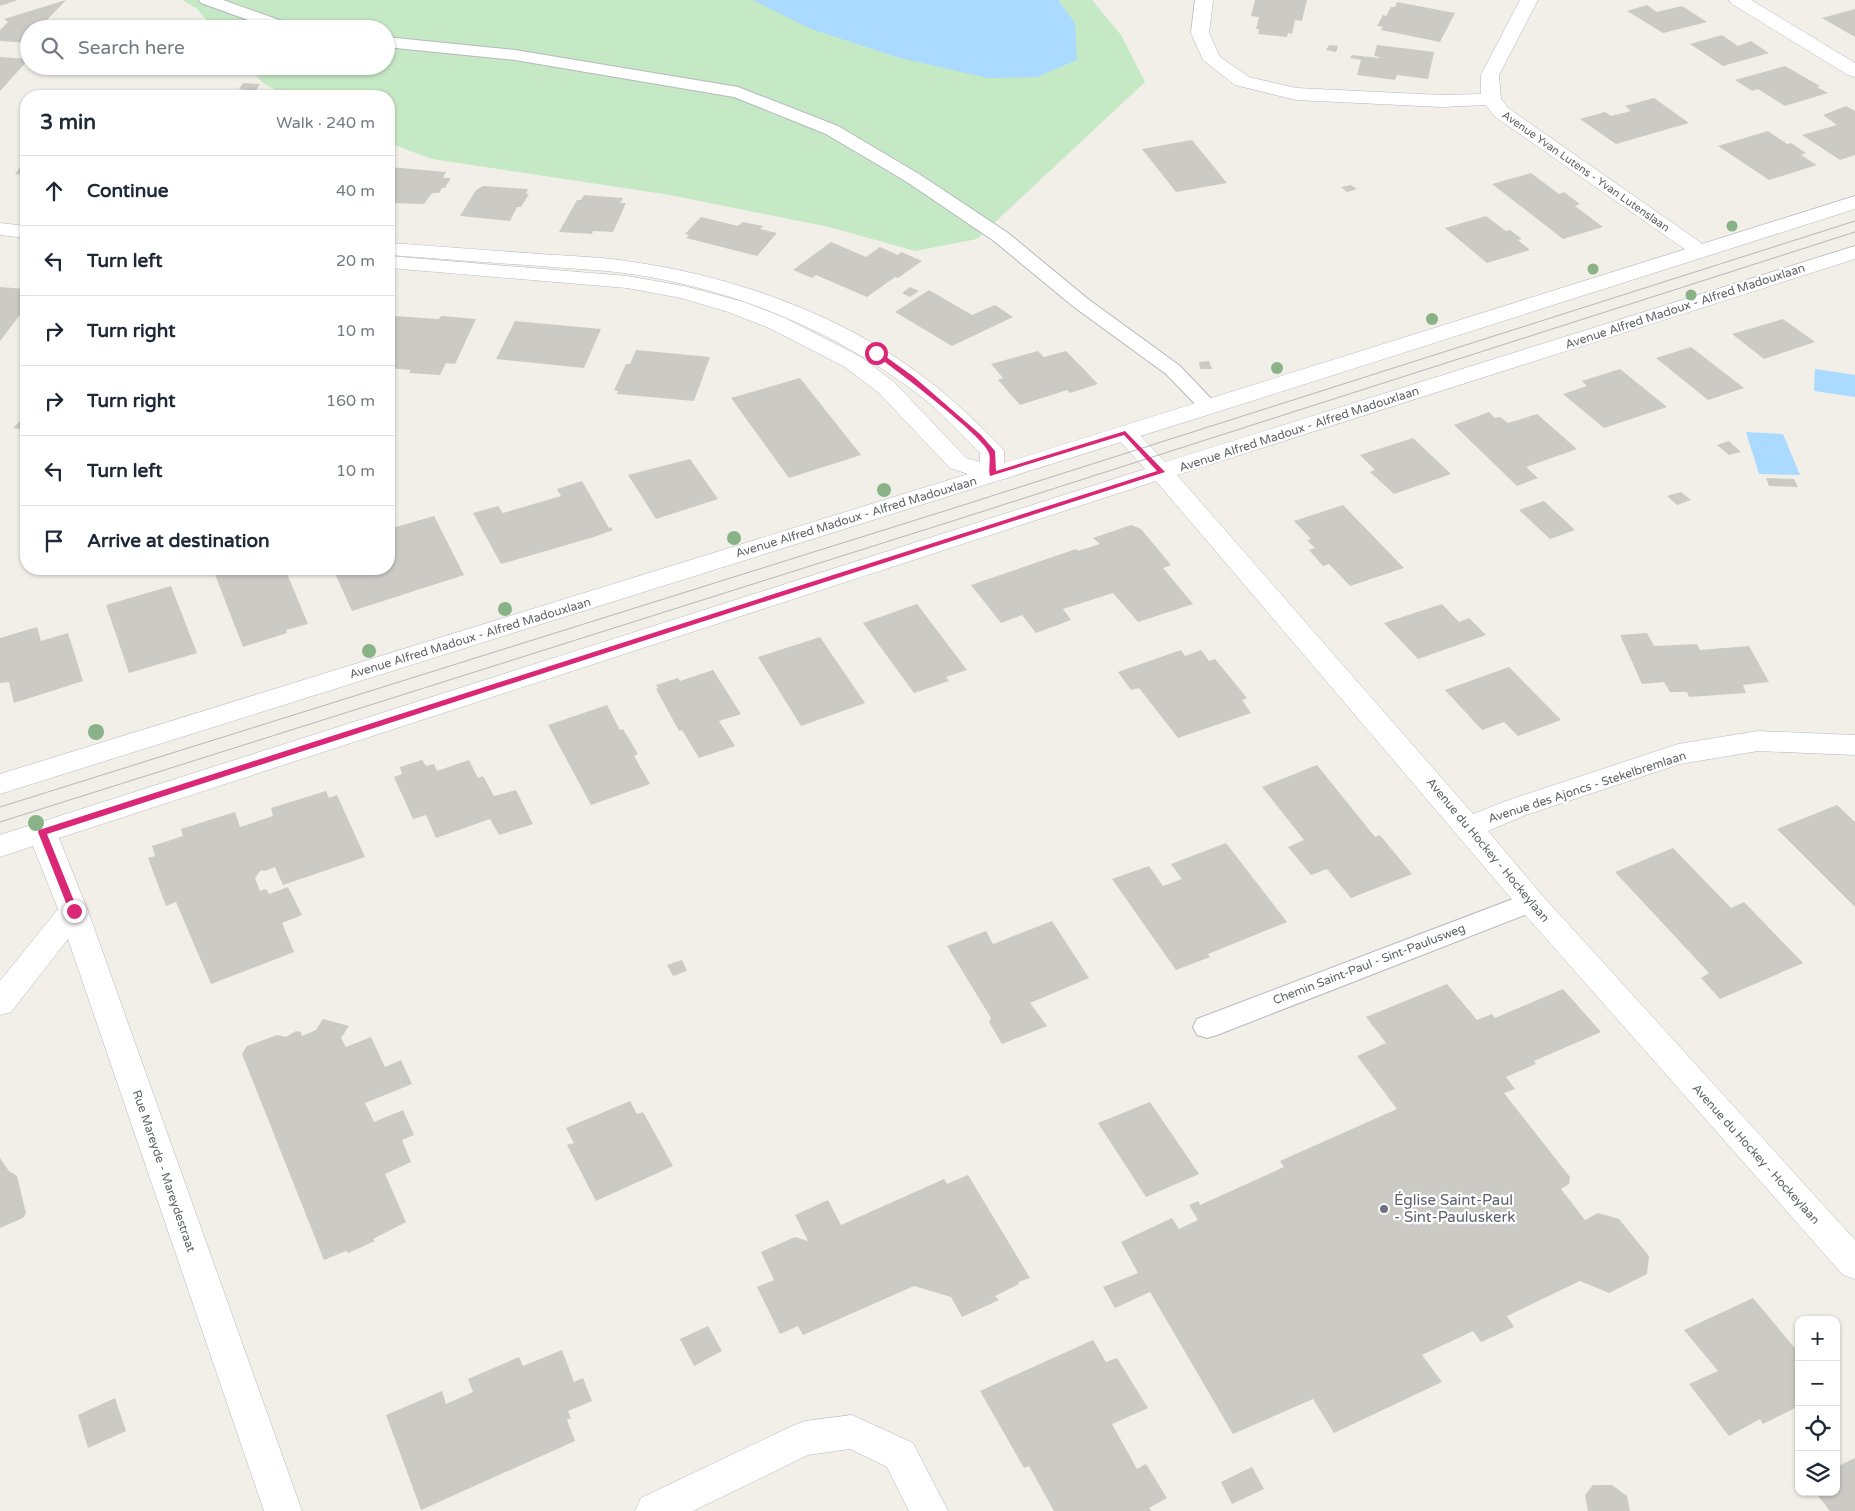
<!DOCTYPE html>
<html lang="en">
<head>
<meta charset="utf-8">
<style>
	body { margin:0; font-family:"Varela Round",sans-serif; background:#f2f2f3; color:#1f2937 }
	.controls { position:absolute; right:15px; bottom:15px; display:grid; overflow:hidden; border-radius:10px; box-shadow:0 1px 4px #0004 }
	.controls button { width:45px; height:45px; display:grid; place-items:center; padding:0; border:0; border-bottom:1px solid #e0e1e3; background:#fff; color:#1f2937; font:25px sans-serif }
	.stop { position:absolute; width:15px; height:15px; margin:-11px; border:4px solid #db2777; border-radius:50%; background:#fff }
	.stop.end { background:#db2777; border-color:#fff; box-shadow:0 1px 5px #0008 }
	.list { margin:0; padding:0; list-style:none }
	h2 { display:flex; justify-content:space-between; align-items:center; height:65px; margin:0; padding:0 20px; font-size:21px }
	h2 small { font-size:16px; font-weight:400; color:#747a83 }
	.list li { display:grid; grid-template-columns:32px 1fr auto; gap:15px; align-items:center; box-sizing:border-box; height:70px; padding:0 20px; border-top:1px solid #e0e1e3 }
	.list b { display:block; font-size:19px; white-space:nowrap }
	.list em { font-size:16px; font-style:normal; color:#747a83 }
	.icon { flex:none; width:28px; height:28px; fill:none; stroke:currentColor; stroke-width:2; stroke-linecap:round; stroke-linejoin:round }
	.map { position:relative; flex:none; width:1855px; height:1511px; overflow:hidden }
	.search { position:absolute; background:#fff; box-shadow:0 1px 4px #0004; left:20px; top:20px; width:375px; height:55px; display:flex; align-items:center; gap:12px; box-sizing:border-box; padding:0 18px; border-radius:28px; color:#747a83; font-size:19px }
	.panel { position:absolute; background:#fff; box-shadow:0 1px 4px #0004; left:20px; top:90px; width:375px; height:485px; border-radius:20px }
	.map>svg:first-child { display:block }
	.green { fill:#c5e8c5 }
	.water { fill:#aadaff }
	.building { fill:#cccac5 }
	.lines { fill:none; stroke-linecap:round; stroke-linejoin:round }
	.service-casing { stroke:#b5b8bc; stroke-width:2 }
	.minor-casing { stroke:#b5b8bc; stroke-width:1 }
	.tertiary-casing { stroke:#b5b8bc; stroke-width:1 }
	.service { fill:#fff; fill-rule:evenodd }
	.minor { fill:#fff; fill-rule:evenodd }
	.tertiary { fill:#fff; fill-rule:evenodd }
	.tram { stroke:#b6b7b8; stroke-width:1 }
	.tree { fill:#89b387 }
	.route { fill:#db2777 }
	.worship-dot { fill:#6b7280; stroke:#fff; stroke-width:2 }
	.labels { text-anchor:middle; stroke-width:4.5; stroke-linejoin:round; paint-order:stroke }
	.far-street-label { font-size:11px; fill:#5f6368; stroke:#fff }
	.street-label { font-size:12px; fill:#5f6368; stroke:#fff }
	.near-worship-label { font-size:15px; fill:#5b616d; stroke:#fff; text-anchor:start }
</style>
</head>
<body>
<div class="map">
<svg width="1855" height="1511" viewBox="0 0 1855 1511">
	<rect width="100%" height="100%" fill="#f1efe8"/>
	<path class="green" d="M182,0h910l29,35 24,47 -168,157 -62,12 -86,-24 -159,-32 -238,-36 -43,-16v-47h-102l-24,-13 -15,-17h138v-37h-172l-18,-21z"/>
	<path class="water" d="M753,0h305l17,23 2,37 -40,17 -49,1 -88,-20 -89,-29z
		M1815,369l40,6v22l-41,-6z
		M1746,432l37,2 17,41 -41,-1z"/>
	<path class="building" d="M0,0h18l-18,6z
		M66,0l-21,22 43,4 -2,3h-57v14l-29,-2v-11l8,-8 -4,-3z
		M1255,0h52l-5,21 -7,-1 -3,14 -4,-1 -1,4 -29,-3 1,-5h-3l3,-12 -8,-1z
		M1397,2l58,11 -15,29 -59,-12 2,-3 -6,-1 6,-11 3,1 5,-9h4z
		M1647,5l10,7 25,-6 25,16 -44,11 -36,-22z
		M1855,9v28l-33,-19z
		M222,22l2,7h-16l-1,-5z
		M1722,35l16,11 13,-5 18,12 -46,13 -33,-22z
		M1329,45l9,1 -2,6 -10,-2z
		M1377,45l57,7 -6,27 -31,-4 -2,5 -38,-5 4,-15 -11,-2 2,-3 27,3 1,-1 -6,-1z
		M0,57l29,2 -29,32z
		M129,66h12l-4,5h-12z
		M1785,66l35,20 -3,1 11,6 -43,13 -27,-17 -6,2 -17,-11z
		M243,83l17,1 -4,7 -17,-2z
		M1654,98l35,25 -73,21 -36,-25 25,-7 6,4 20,-5 -6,-5z
		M1846,106l9,5v44l-15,5 -38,-25 35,-10 -14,-10z
		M1768,131l19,13 4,-1 15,10 -5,2 16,10 -48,15 -51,-34z
		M1192,140l35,43 -51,9 -34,-43z
		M26,160v15l-11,-1z
		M389,167l57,5 -3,6h8l-6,10h-3l-3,5h-7l-8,11 -35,-1z
		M1531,173l28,21 5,-2 16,12 -5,2 28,21 -40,12 -71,-55z
		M1351,185l6,4 -10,3 -6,-5z
		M483,186l45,3 -2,5h3l-8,13h-4l-7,14 -50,-5 16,-26z
		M584,195l39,3 -3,5h6l-13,29 -20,-1 -1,3 -33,-2 18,-32h4z
		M1486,216l20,15 4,-1 12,9 -4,1 12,10 -43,13 -42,-35z
		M701,217l37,9 5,-4 20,4 -3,3 17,4 -20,23 -71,-18 3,-3 -4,-1z
		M831,242l35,15 14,-10 18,8 3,-3 21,9 -24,17 -3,-1 -28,20 -51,-22 -4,3 -19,-8z
		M0,287l26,2v10l-5,6 5,2 -26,34z
		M910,287l9,4 -9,6 -8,-4z
		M929,290l43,25 23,-10 18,12 -61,29 -57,-34z
		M394,316l44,3 4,-3 34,3 -21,45 -9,-1 -6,12 -31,-2 2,-3 -22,-2v-43z
		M1783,319l32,23 -51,17 -32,-25z
		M515,321l86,8 -17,39 -88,-9z
		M1691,347l53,41 -36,12 -52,-42z
		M636,350l74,7 -16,44 -77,-7 1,-3 -4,-1 12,-26h4z
		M1038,351l6,6 22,-6 32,33 -28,9 -3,-3 -47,15 -22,-25 5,-2 -12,-14z
		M1209,361l3,8h-12l-1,-7z
		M1620,369l47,38 -63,21 -41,-34 24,-8 -5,-5z
		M800,378l61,77 -72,23 -58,-80z
		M1489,412l6,6 5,-1 8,6 29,-9 40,35 -51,18 12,11 -21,8 -63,-61z
		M26,415v15l-13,-2z
		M1413,438l38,36 -57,20 -24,-22 5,-2 -15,-15z
		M1729,441l12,11 -12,3 -12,-10z
		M690,459l28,40 -62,20 -28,-44z
		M1766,478l28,1 4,8 -29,-1z
		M582,481l27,47 2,-1 2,3 -19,7 -93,27 -28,-51 25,-7 5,7 58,-17 -4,-7z
		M1681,492l10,8 -14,5 -10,-9z
		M1544,501l31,29 -25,9 -31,-29z
		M1343,505l61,63 -54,18 -21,-22 -6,2 -14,-16 6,-2 -8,-8 4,-1 -17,-18z
		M434,516l30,59 -112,36 -19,-42h56v-40z
		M1131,525l10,4 30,36 -8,3 30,36 -55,18 -25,-29 -50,16 8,11 -35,13 -14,-18 -21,8 -30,-38 105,-36 2,2 22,-7 -7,-6z
		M224,569h61l23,55 -22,6 1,3 -44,14 -29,-75z
		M171,586l26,67 -68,20 -23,-68z
		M917,604l50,66 -21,7 3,4 -35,12 -51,-70z
		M1442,604l17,18 10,-4 17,17 -68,24 -34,-36z
		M37,627l4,14 27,-8 15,48 -69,22 -5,-21 -9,1v-45z
		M1647,633l7,13 43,-2 3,6 49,-4 20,36 -26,3 3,8 -57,4 -2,-5h-17l-6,-10 -22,2 -22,-49z
		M820,637l45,66 -64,23 -43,-69z
		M1181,650l4,6 16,-6 8,11 6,-2 32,39 -5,2 9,13 -73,25 -39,-50 -8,2 -13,-18z
		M1509,667l52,53 -43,16 -14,-14 -22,8 -37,-40z
		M713,670l28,44 -22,7 16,25 -36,12 -17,-28 -3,1 -23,-42 2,-1 -2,-3 22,-7 2,3z
		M607,705l13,25 3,-1 15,25 -4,2 16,28 -59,21 -43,-80z
		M422,760l4,6 8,-2 3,7 32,-11 9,18 5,-2 11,20 22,-6 17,34 -34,11 -9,-16 -54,19 -10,-23 -13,4 -19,-42 8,-3 -2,-7z
		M1317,765l58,72 5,-2 32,39 -61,24 -24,-29 -16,6 -23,-28 16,-7 -42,-53z
		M326,791l3,7 8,-3 28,62 -82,28 -8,-18 -10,4 -4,-1 -6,8 5,13 6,-2 3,5 19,-7 14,28 -20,8 12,29 -83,32 -35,-82 -10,4 -18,-48 7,-2 -3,-10 31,-10 -2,-7 54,-17 5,15 33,-11 -2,-8z
		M1837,805l18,17v85l-78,-78z
		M1226,843l61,79 -79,32 2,3 -34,13 -64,-91 37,-13 14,20 19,-7 -11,-15z
		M1673,848l58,60 13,-6 59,61 -83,36 -19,-21 8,-5 -94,-101z
		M1052,921l37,57 -59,25 17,23 -45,18 -13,-22 2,-4 -44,-72 39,-15 7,13z
		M682,960l5,11 -14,5 -6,-11z
		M1447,984l30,36 15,-6 3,4 68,-29 38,43 -67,29 2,3 -30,13 9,12 -11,4 66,84 -1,7 -8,5 24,31 13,-7 21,6 30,37 -2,18 -38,19 -29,-12 -73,35 7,11 -33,15 -8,-11 -51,24 20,27 -108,51 -21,-34 -80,35 -83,-142 -35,16 -12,-21 35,-14 -17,-31 51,-24 7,11 19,-9 -9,-15 9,-4 2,4 84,-38 -4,-6 117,-52 -40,-53 29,-13 -20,-26z
		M323,1019l26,7 -8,12 5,9 25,-10 14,30 16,-7 11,24 -47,19 9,19 29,-12 11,25 -12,5 9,22 -26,12 21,48 -33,17 2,2 -27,12 -2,-2 -22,9 -82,-206 5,-8 30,-11 9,2 10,-6 5,1 1,4 14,-6z
		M630,1101l7,13 6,-2 30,54 -77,35 -29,-56 7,-2 -8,-15z
		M1150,1102l49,72 -53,23 -48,-74z
		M0,1158l9,13 8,5 9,37 -3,5 -23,10z
		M968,1175l62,103 -12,4 1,2 -24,12 4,4 -37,17 -11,-20 -37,-11 -111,49 -5,-9 -18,8 -23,-47 17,-7 -13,-28 34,-15 13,4 -13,-26 33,-15 13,25 103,-46 3,5z
		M1753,1298l46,55v53l-36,18 -3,-5 -31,17 -40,-52 29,-13 -34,-41z
		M708,1326l14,25 -28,15 -14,-27z
		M1093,1340l13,22 11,-4 31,50 -36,16 25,45 9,-5 21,34 -18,10 2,3h-97l-25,-45 -5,2 -44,-77z
		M562,1350l12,32 9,-4 9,23 -24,10 3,7 -4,2 8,21 -154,69 -35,-95 56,-24 4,13 27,-12 -5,-13 51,-22 4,9z
		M115,1398l11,33 -38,17 -10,-33z
		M1855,1458v53h-25l-15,-19h21v-25z
		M1252,1467l12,22 -32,15 -11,-22z
		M1593,1485h19l15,11 3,15h-42l-3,-16z"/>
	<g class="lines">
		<g class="service-casing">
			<path id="service" d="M199,0h24l59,21 24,4 2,4h-35l-72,-26z
				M386,37l129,13 223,37 100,39 81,48 89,59 80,66 92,67 39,41 -3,4 -7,2 -7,-2 -36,-37 -92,-67 -80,-66 -87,-59 -81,-48 -92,-37 -219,-37 -129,-13z
				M1531,892l9,3 4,7 -4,7 -323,126 -10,3 -10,-3 -4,-8 4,-8z"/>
		</g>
		<g class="minor-casing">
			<path id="minor" d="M1195,0h18l-4,33 11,24 29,20 47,11 146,7 39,-1v-19l39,-75h18l-39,75 2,24 7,9 199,139 4,4 -4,4 -7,2 -7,-2 -199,-139 -8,-11 -44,2 -146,-7 -61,-15 -32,-25 -12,-27z
				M1729,0h22l104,63v14l-7,-2 -116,-71z
				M1855,246v13l-678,216 296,339 33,-13 172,-57 80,-13 97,4v20l-97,-4 -78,13 -154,51 -38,16 53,63 314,346v39l-12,-4 -322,-365 -365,-429 -1097,357 29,73 214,600h-38l-196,-572 -57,73 -11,3v-34l58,-72 -25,-63 -33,11v-22l1145,-366 -28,-31 -4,-5 4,-5 8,-2 8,2 32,34z
				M852,1415l61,28 35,68h-39l-22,-44 -37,-18 -42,6 -115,56h-58l6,-13 151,-72 13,-5z"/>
		</g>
		<g class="tertiary-casing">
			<path id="tertiary" d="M1855,196v13l-638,203 -1217,382v-20l968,-300 -18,-6 -71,-75 -34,-26 -76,-39 -41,-16 -47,-14 -54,-10 -238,-20v-12l238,20 57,10 60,16 41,16 76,39 34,26 71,75 14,4v-9c-23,-24 -46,-48 -73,-67 -86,-63 -193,-104 -300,-115l-218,-16v-12c46,3 92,7 139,10 32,3 65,3 98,8 104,14 214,52 299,117 27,20 51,44 75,68l4,5v12z
				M0,223l26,3v12l-26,-3z"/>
		</g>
		<use href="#service" class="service"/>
		<use href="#minor" class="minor"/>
		<use href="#tertiary" class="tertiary"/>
		<path class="tram" d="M0,807l954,-299 901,-287
			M0,822l962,-304 893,-286"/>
	</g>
	<g class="tree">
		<circle cx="1732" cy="226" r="5.5"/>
		<circle cx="1593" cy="269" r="5.5"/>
		<circle cx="1691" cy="295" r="5.5"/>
		<circle cx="1432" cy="319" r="6"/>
		<circle cx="1277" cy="368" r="6"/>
		<circle cx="884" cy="490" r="7"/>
		<circle cx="734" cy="538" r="7"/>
		<circle cx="505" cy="609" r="7"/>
		<circle cx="369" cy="651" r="7"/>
		<circle cx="96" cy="732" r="8"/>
		<circle cx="36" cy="823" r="8"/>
	</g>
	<path class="route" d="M874,351h4l36,26 67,58 14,16 1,20 129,-40 40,41 -1118,362 31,77 -4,3 -4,-1 -32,-81 1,-2 1118,-359 -33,-36 -134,41c-2,-7 1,-16 -1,-23 -5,-17 -97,-86 -115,-99z"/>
	<circle class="worship-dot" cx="1384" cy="1209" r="5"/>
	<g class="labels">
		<g class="far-street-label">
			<text transform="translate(1586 171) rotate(35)" y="4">Avenue Yvan Lutens - Yvan Lutenslaan</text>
		</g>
		<g class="street-label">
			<text transform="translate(1685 306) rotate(-18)" y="4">Avenue Alfred Madoux - Alfred Madouxlaan</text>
			<text transform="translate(1299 429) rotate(-18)" y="4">Avenue Alfred Madoux - Alfred Madouxlaan</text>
			<text transform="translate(856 517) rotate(-17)" y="4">Avenue Alfred Madoux - Alfred Madouxlaan</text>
			<text transform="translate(470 638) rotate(-17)" y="4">Avenue Alfred Madoux - Alfred Madouxlaan</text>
			<text transform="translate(1587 787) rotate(-18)" y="4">Avenue des Ajoncs - Stekelbremlaan</text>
			<text transform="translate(1488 850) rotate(50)" y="4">Avenue du Hockey - Hockeylaan</text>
			<text transform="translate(1369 964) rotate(-21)" y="4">Chemin Saint-Paul - Sint-Paulusweg</text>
			<text transform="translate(1756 1154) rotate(48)" y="4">Avenue du Hockey - Hockeylaan</text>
			<text transform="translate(164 1171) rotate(71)" y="4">Rue Mareyde - Mareydestraat</text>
		</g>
		<g class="near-worship-label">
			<text x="1394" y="1205">Église Saint-Paul<tspan x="1394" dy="17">- Sint-Pauluskerk</tspan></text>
		</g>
	</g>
</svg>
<div class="controls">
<button>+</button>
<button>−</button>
<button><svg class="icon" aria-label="locate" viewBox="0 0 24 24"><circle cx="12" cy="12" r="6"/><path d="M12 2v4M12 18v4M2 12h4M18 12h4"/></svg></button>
<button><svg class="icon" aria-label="layers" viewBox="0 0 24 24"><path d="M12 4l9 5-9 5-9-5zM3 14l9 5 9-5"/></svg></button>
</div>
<div class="stop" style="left:876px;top:353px"></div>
<div class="stop end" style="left:74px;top:911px"></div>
<div class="search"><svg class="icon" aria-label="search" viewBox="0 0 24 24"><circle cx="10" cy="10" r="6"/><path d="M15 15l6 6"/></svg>Search here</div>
<section class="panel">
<h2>3 min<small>Walk · 240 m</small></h2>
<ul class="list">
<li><svg class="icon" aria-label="ahead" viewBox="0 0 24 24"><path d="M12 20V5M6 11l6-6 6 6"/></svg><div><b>Continue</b></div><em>40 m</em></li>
<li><svg class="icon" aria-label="left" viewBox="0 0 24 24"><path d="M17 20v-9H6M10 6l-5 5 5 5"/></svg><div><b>Turn left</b></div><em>20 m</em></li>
<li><svg class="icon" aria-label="right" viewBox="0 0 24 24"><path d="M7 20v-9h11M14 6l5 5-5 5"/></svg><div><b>Turn right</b></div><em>10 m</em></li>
<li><svg class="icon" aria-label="right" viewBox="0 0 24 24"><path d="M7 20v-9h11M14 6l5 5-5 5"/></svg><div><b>Turn right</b></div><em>160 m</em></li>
<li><svg class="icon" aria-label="left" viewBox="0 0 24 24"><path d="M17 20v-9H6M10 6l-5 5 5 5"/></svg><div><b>Turn left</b></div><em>10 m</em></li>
<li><svg class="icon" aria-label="arrive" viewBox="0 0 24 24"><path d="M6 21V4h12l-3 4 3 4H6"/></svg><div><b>Arrive at destination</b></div></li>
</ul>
</section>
</div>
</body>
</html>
